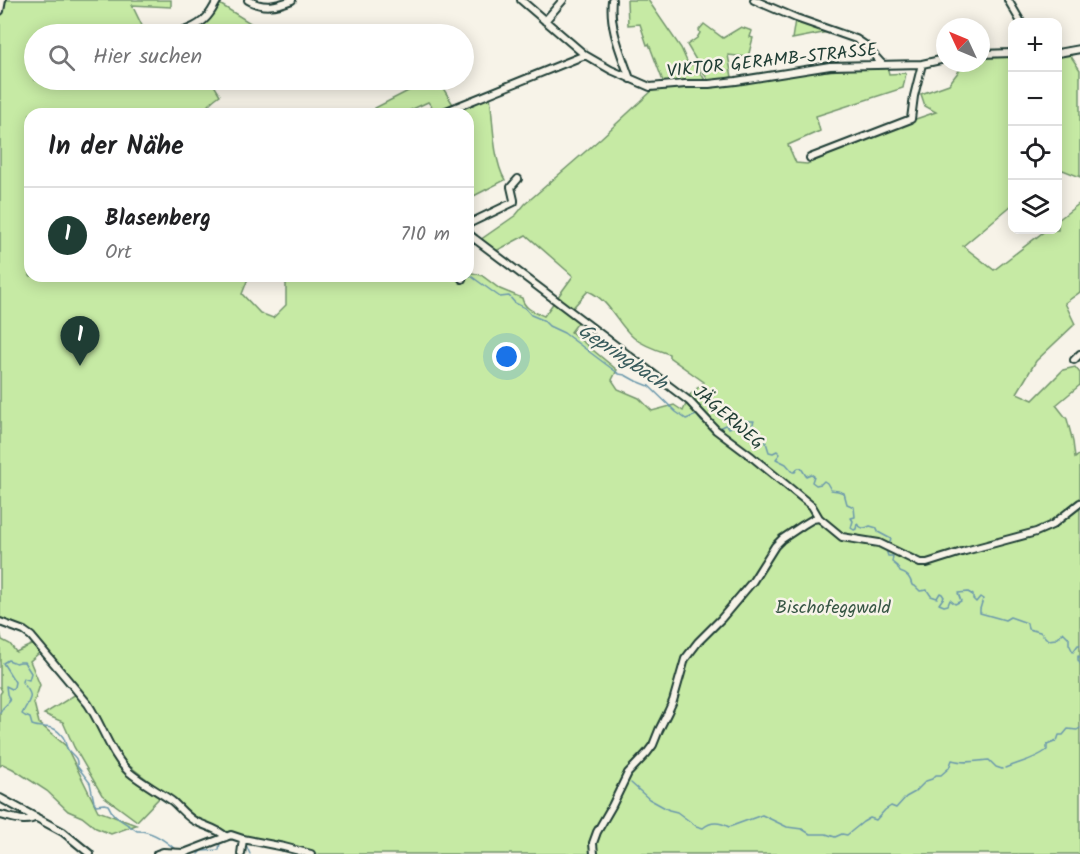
<!DOCTYPE html>
<html lang="de">
<head>
<meta charset="utf-8">
<style>
	body { margin:0; font-family:Kalam,sans-serif; background:#f6f6f6; color:#202124 }
	.controls { position:absolute; right:18px; top:18px; display:grid; overflow:hidden; border-radius:12px; box-shadow:0 3px 15px #0003 }
	.controls button { width:54px; height:54px; display:grid; place-items:center; padding:0; border:0; border-bottom:2px solid #e0e0e0; background:#fff; color:#202124; font:30px sans-serif }
	.compass { position:absolute; left:936px; top:18px; width:54px; height:54px; border-radius:50%; background:#fff; box-shadow:0 3px 15px #0003; rotate:314deg }
	.you { position:absolute; left:507px; top:357px; width:21px; height:21px; margin:-15px; border:4px solid #fff; border-radius:50%; background:#1a73e8; box-shadow:0 0 0 9px #1a73e833 }
	.badge { display:grid; place-items:center; width:39px; height:39px; border-radius:50%; background:#1f3d34; color:#fff; font-size:20px; font-weight:700 }
	.pin { position:absolute; translate:-50% -50px; filter:drop-shadow(0 2px 3px #0008) }
	.pin::after { content:''; position:absolute; top:32px; width:21px; height:18px; background:inherit; clip-path:polygon(0 0,100% 0,50% 100%) }
	.list { margin:0; padding:0; list-style:none }
	h2 { display:flex; justify-content:space-between; align-items:center; height:78px; margin:0; padding:0 24px; font-size:26px }
	h2 small { font-size:20px; font-weight:400; color:#757577 }
	.list li { display:grid; grid-template-columns:39px 1fr auto; gap:18px; align-items:center; box-sizing:border-box; height:96px; padding:0 24px; border-top:2px solid #e0e0e0 }
	.list b { display:block; font-size:22px; white-space:nowrap }
	.list p { margin:0; font-size:20px; white-space:nowrap; color:#757577 }
	.list em { font-size:20px; font-style:normal; color:#757577 }
	.icon { flex:none; width:33px; height:33px; fill:none; stroke:currentColor; stroke-width:2; stroke-linecap:round; stroke-linejoin:round }
	.map { position:relative; flex:none; width:1080px; height:854px; overflow:hidden }
	.search { position:absolute; background:#fff; box-shadow:0 3px 15px #0003; left:24px; top:24px; width:450px; height:66px; display:flex; align-items:center; gap:15px; box-sizing:border-box; padding:0 21px; border-radius:33px; color:#757577; font-size:22px }
	.panel { position:absolute; background:#fff; box-shadow:0 3px 15px #0003; left:24px; top:108px; width:450px; height:174px; border-radius:18px }
	.map>svg:first-child { display:block }
	.green { fill:#c6eaa4; stroke:#72946c; stroke-width:1.5; fill-rule:evenodd }
	.lines { fill:none; stroke-linecap:round; stroke-linejoin:round }
	.stream { stroke:#6a98ac; stroke-width:1.5 }
	.minor-casing { stroke:#1f3d34; stroke-width:10 }
	.minor { stroke:#f7f3e8; stroke-width:6 }
	.labels { text-anchor:middle; stroke-width:5; stroke-linejoin:round; paint-order:stroke }
	.street-label { font-size:18px; fill:#1f3d34; stroke:#f7f3e8 }
	.park-label { font-size:18px; fill:#385745; stroke:#f7f3e8 }
	.water-label { font-size:20px; font-style:italic; fill:#385b5c; stroke:#f7f3e8 }
</style>
</head>
<body>
<div class="map">
<svg width="1080" height="854" viewBox="0 0 1080 854">
	<rect width="100%" height="100%" fill="#f7f3e8"/>
	<filter id="ink" filterUnits="userSpaceOnUse"><feTurbulence type="fractalNoise" baseFrequency=".0167" numOctaves="2"/><feDisplacementMap in="SourceGraphic" scale="12" xChannelSelector="R" yChannelSelector="G"/><feConvolveMatrix kernelMatrix="1 2 1 2 8 2 1 2 1" color-interpolation-filters="sRGB"/></filter>
	<g filter="url(#ink)">
		<path class="green" d="M0,0h171v7l-39,-2 14,29h-112v46h177l9,15c-7,5 -15,11 -16,19h-10l-2,-4 -12,4h-150v162h219l-7,18 18,19 13,5 13,-13v-29h182v-4l13,3 19,14 22,9c2,11 13,14 22,18l29,-40 -47,-41 -30,16 -16,-11 36,-25 9,-11 76,-66 52,-48 57,-3 105,-15 72,-6 2,8 17,-1 -3,15 -87,28 4,15 -32,14 8,18 11,1 103,-43 26,-9 -11,-6 -4,-12 28,-10 16,-21h16v-6h31v148l-49,41 31,24 52,-40h12v-10l22,-17v89l-15,11 10,21 -39,37 -19,32 16,7 30,-30 12,-3 5,6v12l-24,20 11,14 6,23 2,16 5,-4v400h-779l-92,-27 -82,-63 -62,-90 -35,-43 -30,-12zM588,291c23,10 28,32 46,47 10,8 23,12 35,16v3l35,25 -14,13 -7,16 -9,-6 -22,6 -13,-13 -21,-9 -6,-9 5,-10 -46,-38 9,-12 -11,-8z
			M627,0h21l33,48 8,18 6,-3 11,19 -42,2 -15,-40 -2,1 -7,-21 -12,1z
			M218,3l50,31h-67l-6,-6z
			M795,20l33,12 -36,7z
			M704,24l19,14 18,-11 11,4 -2,6 3,1 -5,19 -20,-2 4,22 -23,5 -22,-37 10,-7 3,-5 -1,-3z
			M1071,54l1,4 8,12v107l-17,-7 -5,3v-117z
			M409,80h29l16,26 -17,7 -9,-11 -26,12h-23l-4,-6 41,-21z
			M490,95c3,24 3,65 15,85l-37,19v-19l1,-1 -1,-3v-62h-24z
			M0,632l2,8 8,4 6,8 17,-8 6,9 -9,8 10,24 -6,18 5,20 27,23 32,65 38,14 -25,9 -15,-6 -14,-11 -14,-6 -21,-20 -34,-22 -10,-5 -3,2v-72l2,-3 -2,-4z
			M76,694l24,33 8,21 6,10 17,18 29,21 -23,24 -35,-26 -28,-48 -11,-25 -19,-8z"/>
		<g class="lines">
			<path class="stream" d="M468,274l32,23 9,-1 6,7 10,5 6,7 12,5 6,6 15,7 55,41 6,1 9,5 15,6 27,26 10,7 13,-5v4l3,4h2
				M716,426l3,2 6,-3 4,3 7,-3 7,2v-3l5,-3h6l-2,5 2,8 10,2 5,16 4,1 4,-2 3,3 -4,5 10,5 7,8h2l3,-4h3l5,8 5,-2 3,2 -2,6 4,3 5,-1 3,-3 3,2 4,7 7,1 6,2 3,11 7,3 1,10 -4,1 2,3 -2,7 3,2 2,-1 1,-5c5,5 7,5 13,2l7,2 1,4 13,7 -2,6
				M886,550l2,6h5l-1,6 5,4 3,6c7,2 10,5 12,13l3,1 5,5 7,-1 4,6 6,2 3,-5 2,1 2,3 -5,7 5,2 4,-1 2,-5 5,4 6,-3 -3,-8 10,-1 5,3v4l3,3 4,-5 3,2 -3,10v4l25,7 5,-3 17,6 1,6 12,3 8,8 8,-1 7,-7 6,6v6l4,8 5,-7h2
				M1080,657l-2,-1v4l2,4
				M0,713l3,-5 7,-7 -3,-7 -1,-8 6,3 2,-2 1,-5 -12,-19 5,-3 8,3 4,-1h4l7,11 -2,7 -6,-2 -1,4c14,16 8,15 0,32l3,2 5,2 2,7c12,5 20,-3 31,12 3,4 2,9 5,13 5,6 10,7 9,16l13,17 4,19 2,3 8,-1 4,1c2,3 3,7 6,10 6,6 16,10 23,16 15,-1 29,10 39,19
				M1005,768c15,-6 29,-8 42,-18v-5l10,-4 2,-6h4l5,-6 9,1 3,-2
				M631,783l18,16 20,11 8,2 19,14 7,2c8,-7 17,-6 26,-1l33,-12 25,12 15,2 8,5h16l9,3 7,-3 5,1 16,-13 7,-4 6,2 9,-10 6,-4 5,2 10,-11 9,-5 11,-11 6,-2 4,-4h5l8,-7 3,-8c12,4 25,1 37,0l7,7 6,2
				M246,845l4,9
				M198,854l3,-3 18,-1 1,-8"/>
			<g class="minor-casing">
				<path id="minor" d="M248,0c15,9 29,6 44,0
					M521,0l64,55 26,15 39,17 35,-3h24l27,-3 94,-15 92,-2 23,-5
					M612,0c-3,28 9,53 18,79
					M754,0l42,18 60,21 9,6 17,19
					M1008,0l13,22
					M0,11l2,-11
					M545,21l18,-21
					M175,34c13,-4 27,-9 35,-21 3,-4 5,-9 8,-13
					M1058,53l22,-4
					M981,54l31,-1
					M439,114l146,-59
					M810,158l101,-39 3,-23 8,-32
					M468,224l46,-22v-2l-3,-13 7,-8
					M468,230l2,5 5,4 214,162 27,29 36,27 60,49 7,12 23,19 37,6 41,20h7l38,-12 71,-19 16,-7 28,-22
					M468,247l2,-12
					M462,279l1,-3
					M1074,360l6,-6
					M0,622l24,9 7,5 57,68c14,21 23,51 41,68 13,11 29,19 43,29 7,6 13,14 21,19 10,6 25,8 33,17
					M0,798l63,34 27,22
					M0,815c12,2 25,9 36,2
					M157,854l6,-2 21,1 47,-18 12,4 41,8 27,7
					M241,854l2,-15
					M594,854l-1,-11 4,-11 15,-26 16,-33 19,-20 6,-8 6,-15 9,-18 5,-11 12,-42 13,-17 23,-23 32,-38 22,-35 7,-7 21,-14 10,-6 6,-1"/>
			</g>
			<use href="#minor" class="minor"/>
		</g>
	</g>
	<g class="labels">
		<g class="street-label">
			<text transform="translate(772 60) rotate(-6)" y="6">VIKTOR GERAMB-STRASSE</text>
			<text transform="translate(729 417) rotate(41)" y="6">JÄGERWEG</text>
		</g>
		<g class="park-label">
			<text x="833" y="613">Bischofeggwald</text>
		</g>
		<g class="water-label">
			<text transform="translate(623 356) rotate(34)" y="7">Gepringbach</text>
		</g>
	</g>
</svg>
<div class="controls">
<button>+</button>
<button>−</button>
<button><svg class="icon" aria-label="locate" viewBox="0 0 24 24"><circle cx="12" cy="12" r="6"/><path d="M12 2v4M12 18v4M2 12h4M18 12h4"/></svg></button>
<button><svg class="icon" aria-label="layers" viewBox="0 0 24 24"><path d="M12 4l9 5-9 5-9-5zM3 14l9 5 9-5"/></svg></button>
</div>
<svg class="compass" viewBox="-18 -18 36 36"><path d="M0-13l5 13h-10z" fill="#e53935"/><path d="M0 13l5-13h-10z" fill="#757577"/></svg>
<div class="you"></div>
<div class="pin badge" style="left:80px;top:366px">1</div>
<div class="search"><svg class="icon" aria-label="search" viewBox="0 0 24 24"><circle cx="10" cy="10" r="6"/><path d="M15 15l6 6"/></svg>Hier suchen</div>
<section class="panel">
<h2>In der Nähe<small></small></h2>
<ul class="list">
<li><span class="badge">1</span><div><b>Blasenberg</b><p>Ort</p></div><em>710 m</em></li>
</ul>
</section>
</div>
</body>
</html>
